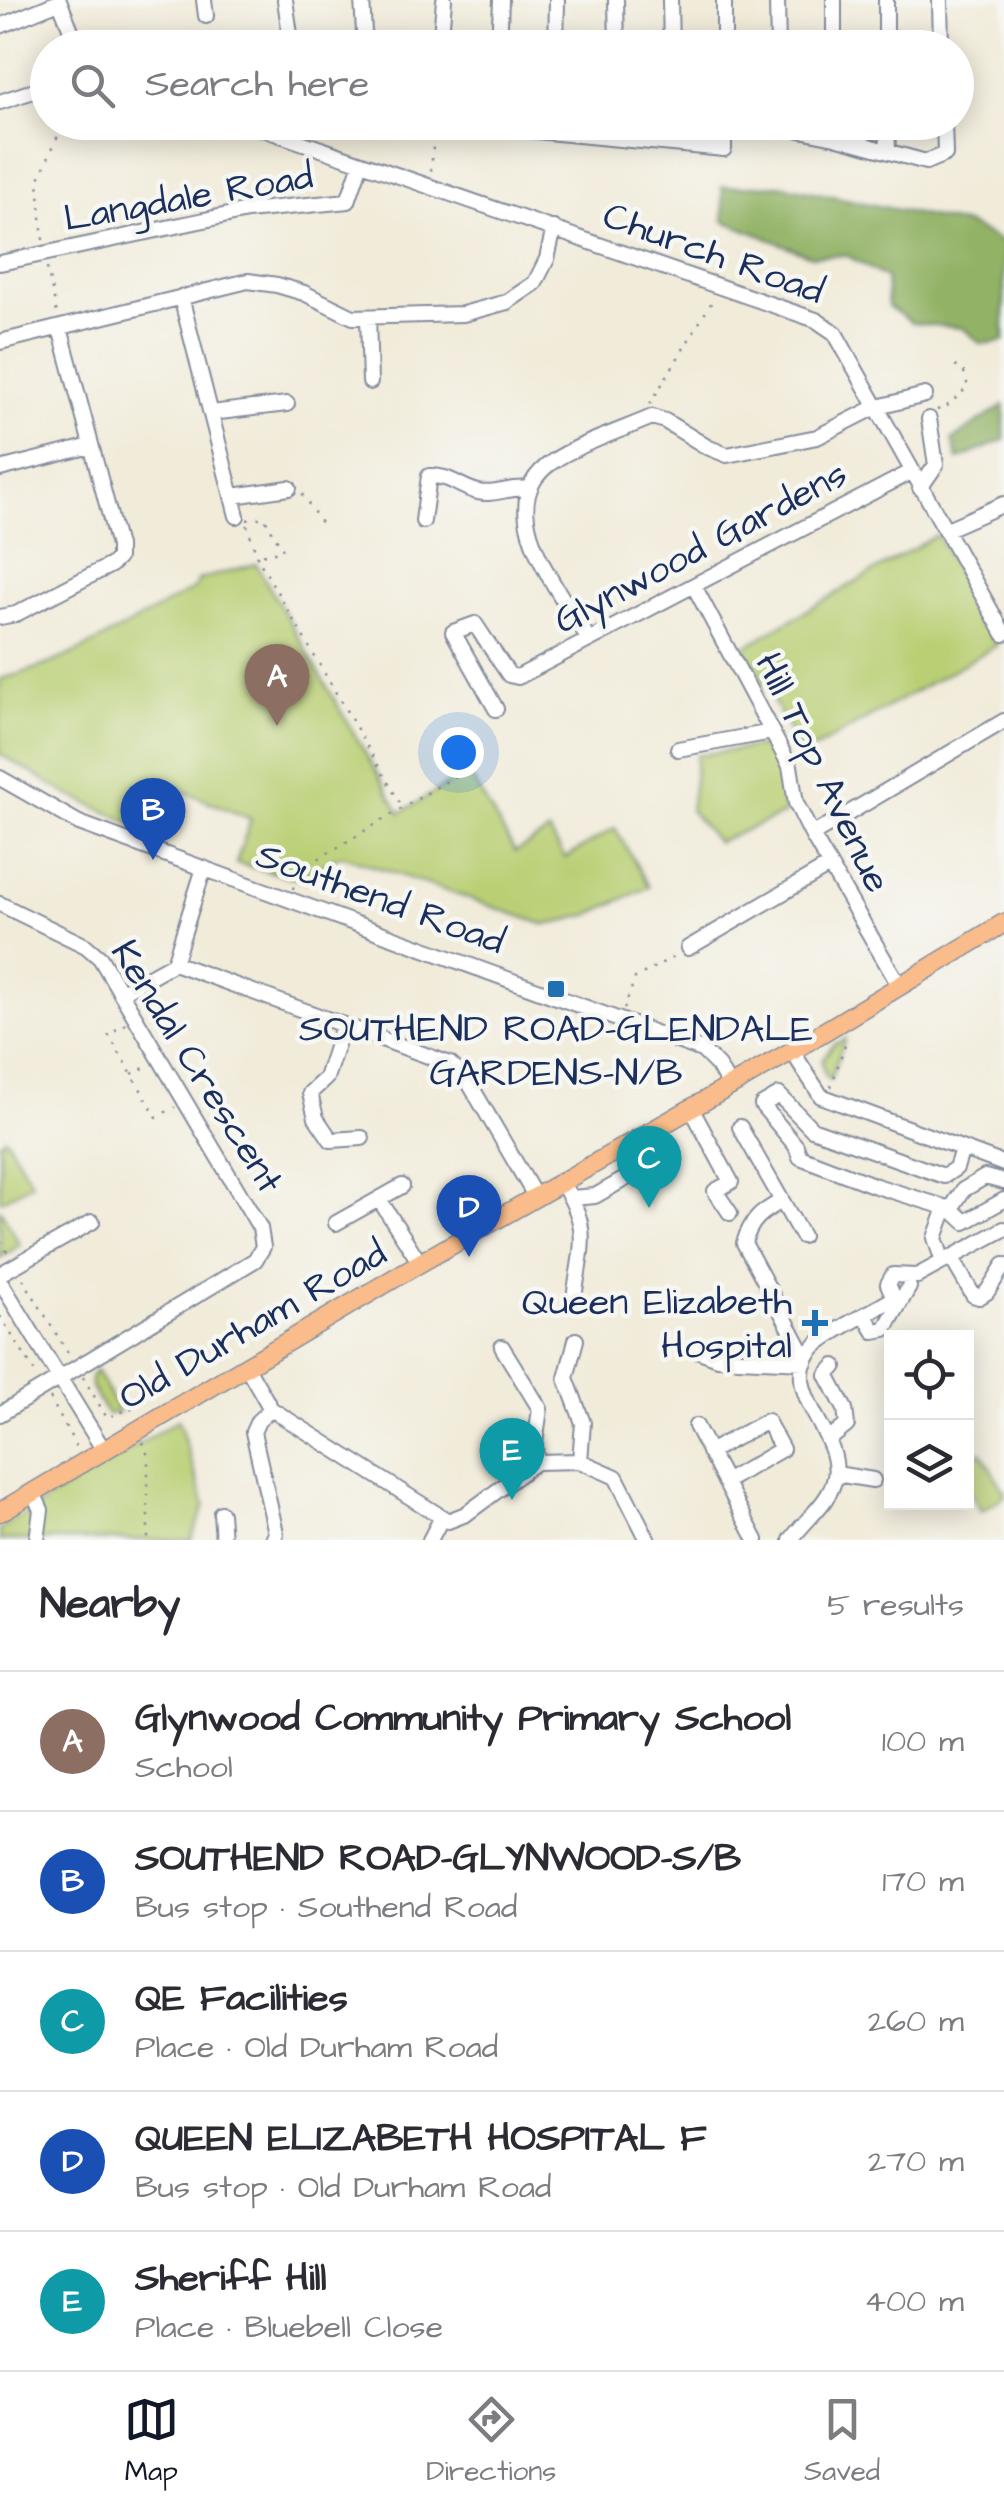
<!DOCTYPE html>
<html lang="en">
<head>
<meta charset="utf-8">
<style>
	body { margin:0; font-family:"Architects Daughter",sans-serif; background:#f2f2f3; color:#2b2b33 }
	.controls { position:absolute; right:30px; bottom:30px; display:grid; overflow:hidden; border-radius:0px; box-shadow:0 5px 25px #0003 }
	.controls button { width:90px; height:90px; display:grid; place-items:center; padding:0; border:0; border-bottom:2px solid #e1e1e2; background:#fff; color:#2b2b33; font:50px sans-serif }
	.you { position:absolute; left:458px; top:752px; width:35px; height:35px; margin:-25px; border:8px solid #fff; border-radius:50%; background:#1a73e8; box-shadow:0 0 0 15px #1a73e833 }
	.badge { display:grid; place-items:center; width:65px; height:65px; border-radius:50%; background:#111827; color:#fff; font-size:32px; font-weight:700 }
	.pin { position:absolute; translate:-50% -82px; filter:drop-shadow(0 2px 5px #0008) }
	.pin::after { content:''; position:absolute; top:52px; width:35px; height:30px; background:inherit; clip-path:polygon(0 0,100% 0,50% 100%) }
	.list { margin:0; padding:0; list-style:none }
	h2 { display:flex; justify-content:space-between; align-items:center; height:130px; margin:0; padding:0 40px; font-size:42px }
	h2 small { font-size:32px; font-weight:400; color:#7c7c81 }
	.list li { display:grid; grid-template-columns:65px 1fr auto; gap:30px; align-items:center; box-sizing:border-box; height:140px; padding:0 40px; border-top:2px solid #e1e1e2 }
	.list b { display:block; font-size:38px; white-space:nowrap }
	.list p { margin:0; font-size:32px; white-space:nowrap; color:#7c7c81 }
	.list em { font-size:32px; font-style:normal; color:#7c7c81 }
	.icon { flex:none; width:55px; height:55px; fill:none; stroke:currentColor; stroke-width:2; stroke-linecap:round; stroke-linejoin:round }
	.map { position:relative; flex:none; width:1004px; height:1540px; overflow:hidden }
	.search { position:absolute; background:#fff; box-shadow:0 5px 25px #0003; left:30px; right:30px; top:30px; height:110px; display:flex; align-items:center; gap:25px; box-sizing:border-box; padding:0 35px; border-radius:55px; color:#7c7c81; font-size:38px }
	.sheet { height:830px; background:#fff }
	nav { display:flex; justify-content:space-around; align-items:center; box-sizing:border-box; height:140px; border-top:2px solid #e1e1e2; background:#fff; font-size:28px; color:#7c7c81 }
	nav a { display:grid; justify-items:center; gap:5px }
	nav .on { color:#111827 }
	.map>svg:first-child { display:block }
	.green { fill:#b9cf73; stroke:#6a7f68; stroke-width:2.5 }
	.forest { fill:#92b265; stroke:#567062; stroke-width:2.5 }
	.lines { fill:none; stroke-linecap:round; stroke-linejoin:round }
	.minor-casing { stroke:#868d9c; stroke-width:18 }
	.major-casing { stroke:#868d9c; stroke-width:21 }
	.path { stroke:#868d9c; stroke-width:2.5; stroke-dasharray:2.5 8; stroke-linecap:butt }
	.minor { stroke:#fff; stroke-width:14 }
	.major { stroke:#f9bc8a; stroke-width:18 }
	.poi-dot { fill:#1f6fb2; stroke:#f6f6f2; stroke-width:4 }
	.labels { text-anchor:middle; stroke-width:9; stroke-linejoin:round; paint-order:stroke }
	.street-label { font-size:38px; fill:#1b2f5e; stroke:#f6f6f2 }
	.poi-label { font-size:38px; fill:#1b2f5e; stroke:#f6f6f2 }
</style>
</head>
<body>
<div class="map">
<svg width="1004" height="1540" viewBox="0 0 1004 1540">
	<rect width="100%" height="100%" fill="#f6f6f2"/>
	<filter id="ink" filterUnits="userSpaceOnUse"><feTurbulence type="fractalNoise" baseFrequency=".01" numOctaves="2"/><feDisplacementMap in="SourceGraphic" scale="20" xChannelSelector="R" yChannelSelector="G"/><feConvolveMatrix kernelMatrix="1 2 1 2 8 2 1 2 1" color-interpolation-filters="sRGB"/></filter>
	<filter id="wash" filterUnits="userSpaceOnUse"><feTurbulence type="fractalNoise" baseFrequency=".0048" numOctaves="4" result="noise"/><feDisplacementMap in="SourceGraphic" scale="40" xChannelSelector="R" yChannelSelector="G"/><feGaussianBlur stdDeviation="2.25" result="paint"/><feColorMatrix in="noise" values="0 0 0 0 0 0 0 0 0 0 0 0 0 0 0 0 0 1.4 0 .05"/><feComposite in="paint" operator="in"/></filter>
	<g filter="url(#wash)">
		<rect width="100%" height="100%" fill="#f1ebd9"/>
		<path class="green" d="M937,535l60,110 -194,110 -59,-108z
			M256,564l144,249 68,-41 47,80 34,-20 16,26 50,-30 34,59 -61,28 -42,10 -205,-70 -33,18 -1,8 -71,-18 15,-44 -99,-41 -18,46 -65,-29 -69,-41v-75c70,-16 133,-57 195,-91l3,-8z
			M765,746c16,21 17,43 20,68l-68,28 -27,-32 7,-55z
			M845,1039l-15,41 -5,-5 -3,-15 12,-16z
			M6,1138l26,45 -32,18v-59z
			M0,1208l20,37 -20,13z
			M96,1370l23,43 -12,1 -16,-27v-10z
			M178,1420l27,85 -14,35h-191v-11z
			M981,1452l23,39v6l-23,14 -14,-25v-26z"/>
		<path class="forest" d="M780,185l188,40 36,18v98l-23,3 -18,-16 -51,-5 -24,-17 -2,-28 -40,-23 -35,1 -87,-35 -2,-34z
			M1004,405v35l-46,20 -6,-20z"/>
	</g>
	<g filter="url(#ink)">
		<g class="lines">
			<g class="minor-casing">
				<path id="minor" d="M59,0l19,48
					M204,0l2,16
					M285,0l7,48
					M362,0l3,48
					M616,0l1,48
					M670,0l1,48
					M724,0v48
					M777,0l1,48
					M834,0v48
					M886,0v48
					M940,0l1,48
					M0,26l59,-24
					M440,48l4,-48
					M499,48l2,-48
					M556,48l1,-48
					M0,102l48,-16
					M243,122l573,198 19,13 169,301
					M443,122l281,27v-27
					M672,122l1,22
					M887,122l1,28
					M724,127l56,-1 55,11 91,25 19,-8 -1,-32
					M0,263l247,-52 101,-10 13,-38
					M181,297l56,219
					M368,317l2,65
					M0,342l248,-61 29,4 27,8 49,24 110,-3 44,-12 28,-19 12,-24 7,-31
					M211,413l76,-9
					M0,469l91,-23
					M920,488l16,-23 -7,-46
					M233,496l56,-8
					M423,521l6,-45c20,-1 30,11 49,16 16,4 33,-6 51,-3
					M945,530l59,-26
					M694,586l96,180 6,37 16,32 87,150
					M0,617l16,-3 95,-49 7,-7v-12l-58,-218
					M589,640c-27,-46 -102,-134 -37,-178 22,-16 73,-33 100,-45l13,4 42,26 20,8 90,-18 57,-29 51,-13
					M496,709l-43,-77 22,-8 34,51 9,2 393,-205
					M678,749l94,-17
					M0,778l79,45 623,227 16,16 12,21
					M812,835l192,-114
					M0,904l86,42 14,12 160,270 3,19 -8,13 -255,154
					M688,948l141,-82
					M174,963l276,101 18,17 67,115
					M122,992l52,-29 30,-95
					M343,1026l-17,52 -16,15 6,25 15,22 31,-2
					M792,1051l29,45 183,68
					M691,1108l40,74 -16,9 15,22
					M740,1127l62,109
					M962,1149l-6,19 -12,8 -132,-47 -33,-34 -17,10 34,41 4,11 76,29 75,23 14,13 39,-22
					M561,1182c31,46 20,65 13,116
					M572,1198l23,-2 56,-32
					M379,1199l41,64
					M782,1201c-21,11 -31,19 -38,42l62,115
					M951,1209l12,-19 22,-13 19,5
					M336,1223l66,-37
					M951,1257l22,38 6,2 8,-5 17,-27
					M943,1262l-8,-24 11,-30
					M0,1274l92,-52
					M0,1281l103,168
					M865,1316l9,15 11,-2 24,-42
					M576,1340l-10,38 17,45 -3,38
					M502,1347l38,62 -5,34 1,19
					M694,1349l24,9 87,4
					M247,1367l24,42 177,112 18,-7 70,-52 44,-1 36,16 32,63
					M271,1409l-13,12 -5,11 23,101 -3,7
					M696,1426l60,114
					M830,1439l17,-14 -2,-16 -18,-34 8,-9
					M709,1452l58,-31 15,28 -57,33
					M836,1474l37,6
					M33,1492l8,18 -4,30
					M221,1513l2,27
					M430,1540l12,-23
					M791,1540c14,-21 39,-37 44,-63 8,-44 -60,-89 -21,-130 19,-18 57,-34 80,-49l-6,-14 5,-9 24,1 87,-47"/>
			</g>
			<g class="major-casing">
				<path id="major" d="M0,1512l420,-249 372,-212 212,-128"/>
			</g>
			<path class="path" d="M431,171l3,-37
				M43,240l-5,-59 26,-59
				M47,268l10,46
				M650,404l63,-104
				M937,410l9,-3 22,-20 -4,-15 -11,-8
				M302,494l21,32
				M247,520l17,-3 19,33 -26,6
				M247,525l11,34 145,249
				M293,889l2,-11 10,-11 165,-100
				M624,1009l11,-31 43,-24
				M126,1024l-18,10 49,83 18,-10
				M132,1074l14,-7
				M831,1087l16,-49
				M0,1241l9,14
				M23,1279l48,79
				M0,1316l36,58
				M83,1377l24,41 24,-10 3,8
				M50,1398l27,50
				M143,1442l5,14v84"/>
			<use href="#minor" class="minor"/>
			<use href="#major" class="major"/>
		</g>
	</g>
	<g class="poi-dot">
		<rect x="546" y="979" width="20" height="20" rx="5"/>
		<path d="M810 1308h10v10h10v10h-10v10h-10v-10h-10v-10h10z"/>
	</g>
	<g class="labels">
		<g class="street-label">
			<text transform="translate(188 196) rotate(-10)" y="13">Langdale Road</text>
			<text transform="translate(714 252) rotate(20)" y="13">Church Road</text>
			<text transform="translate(700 546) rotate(-28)" y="13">Glynwood Gardens</text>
			<text transform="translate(824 772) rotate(64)" y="13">Hill Top Avenue</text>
			<text transform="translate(381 897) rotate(20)" y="13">Southend Road</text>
			<text transform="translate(198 1066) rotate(58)" y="13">Kendal Crescent</text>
			<text transform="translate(252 1324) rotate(-30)" y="13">Old Durham Road</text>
		</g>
		<g class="poi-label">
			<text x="556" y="1041">SOUTHEND ROAD-GLENDALE<tspan x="556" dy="44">GARDENS-N/B</tspan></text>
			<text x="792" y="1314" text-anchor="end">Queen Elizabeth<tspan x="792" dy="44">Hospital</tspan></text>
		</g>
	</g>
</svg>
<div class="controls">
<button><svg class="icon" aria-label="locate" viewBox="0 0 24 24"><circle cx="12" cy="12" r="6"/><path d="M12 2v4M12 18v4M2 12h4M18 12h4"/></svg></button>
<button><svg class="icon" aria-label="layers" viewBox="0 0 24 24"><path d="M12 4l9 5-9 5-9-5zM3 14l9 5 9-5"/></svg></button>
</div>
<div class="you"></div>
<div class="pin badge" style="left:277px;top:726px;background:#8d6e63">A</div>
<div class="pin badge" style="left:153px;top:860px;background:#1a4fb4">B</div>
<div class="pin badge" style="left:649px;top:1208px;background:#0f9aa8">C</div>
<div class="pin badge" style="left:469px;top:1257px;background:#1a4fb4">D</div>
<div class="pin badge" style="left:512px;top:1500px;background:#0f9aa8">E</div>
<div class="search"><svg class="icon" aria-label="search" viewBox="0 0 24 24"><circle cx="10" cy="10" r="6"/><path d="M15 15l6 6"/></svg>Search here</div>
</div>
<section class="sheet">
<h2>Nearby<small>5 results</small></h2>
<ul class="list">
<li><span class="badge" style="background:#8d6e63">A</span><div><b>Glynwood Community Primary School</b><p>School</p></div><em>100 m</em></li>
<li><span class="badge" style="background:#1a4fb4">B</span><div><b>SOUTHEND ROAD-GLYNWOOD-S/B</b><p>Bus stop · Southend Road</p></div><em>170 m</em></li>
<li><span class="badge" style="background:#0f9aa8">C</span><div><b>QE Facilities</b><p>Place · Old Durham Road</p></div><em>260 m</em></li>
<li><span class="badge" style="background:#1a4fb4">D</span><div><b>QUEEN ELIZABETH HOSPITAL F</b><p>Bus stop · Old Durham Road</p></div><em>270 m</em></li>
<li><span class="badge" style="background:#0f9aa8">E</span><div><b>Sheriff Hill</b><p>Place · Bluebell Close</p></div><em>400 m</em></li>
</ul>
</section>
<nav>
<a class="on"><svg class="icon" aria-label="map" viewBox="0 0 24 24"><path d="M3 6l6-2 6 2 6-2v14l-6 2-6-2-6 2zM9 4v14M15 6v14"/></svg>Map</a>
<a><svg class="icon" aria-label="directions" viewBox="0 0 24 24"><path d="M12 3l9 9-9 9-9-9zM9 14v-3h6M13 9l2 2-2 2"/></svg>Directions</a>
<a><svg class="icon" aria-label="saved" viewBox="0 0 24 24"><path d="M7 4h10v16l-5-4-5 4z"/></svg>Saved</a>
</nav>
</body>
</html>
